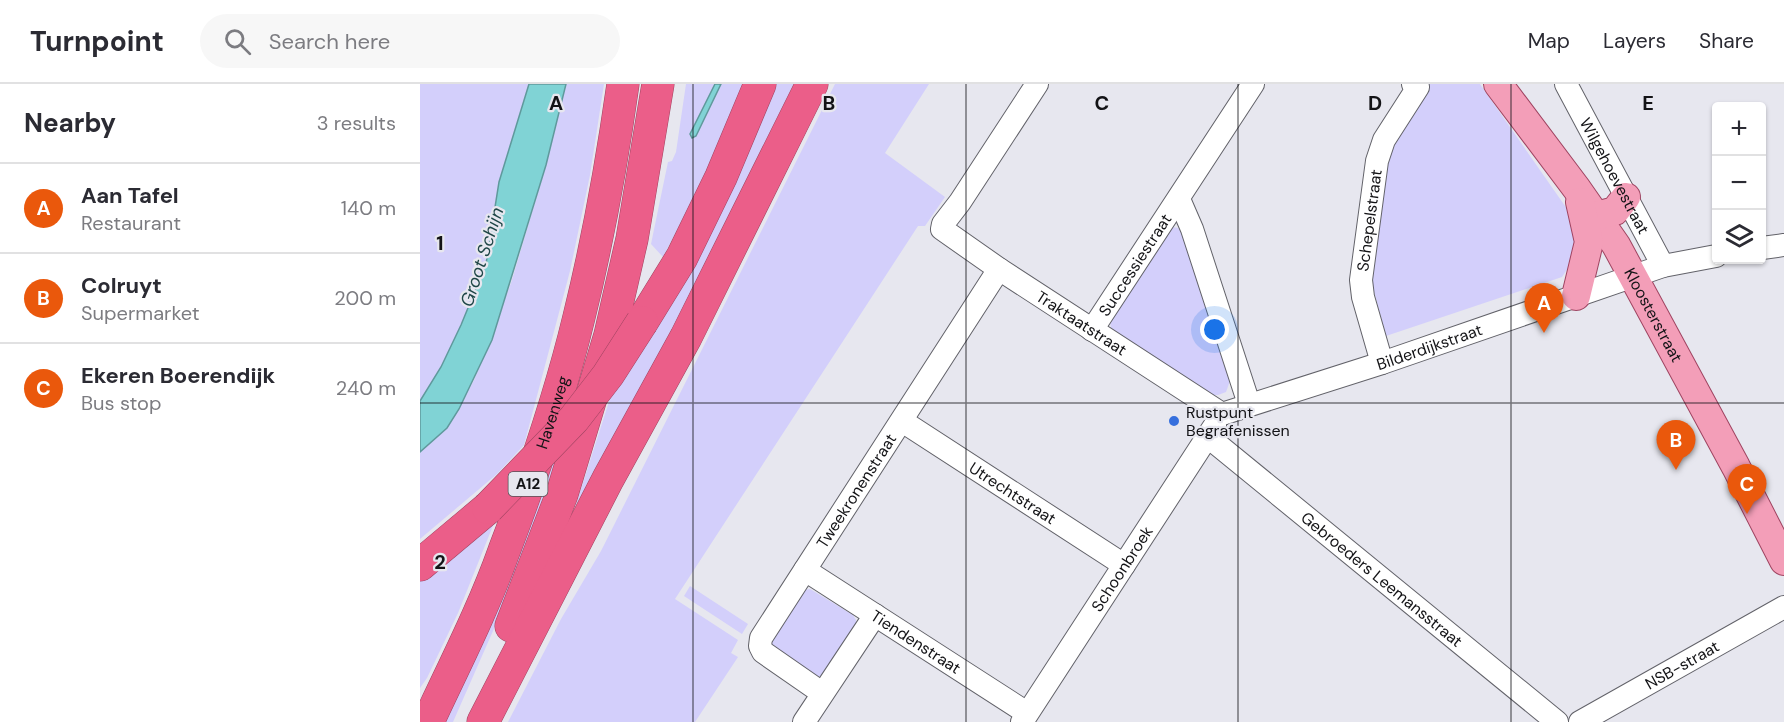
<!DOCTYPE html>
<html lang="en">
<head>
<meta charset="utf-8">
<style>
	body { margin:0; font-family:"DM Sans",sans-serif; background:#f7f7f7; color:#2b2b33 }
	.controls { position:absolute; right:18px; top:18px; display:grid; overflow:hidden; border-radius:6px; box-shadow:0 2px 4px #0004 }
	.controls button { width:54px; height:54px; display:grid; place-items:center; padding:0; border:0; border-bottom:2px solid #e1e1e2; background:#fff; color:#2b2b33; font:30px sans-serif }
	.you { position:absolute; left:795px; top:246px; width:21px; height:21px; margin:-15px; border:4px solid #fff; border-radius:50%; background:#1a73e8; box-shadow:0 0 0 9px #1a73e833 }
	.badge { display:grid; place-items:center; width:39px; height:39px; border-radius:50%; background:#ea580c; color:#fff; font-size:20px; font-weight:700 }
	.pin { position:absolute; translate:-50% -50px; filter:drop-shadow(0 2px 3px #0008) }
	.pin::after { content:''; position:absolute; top:32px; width:21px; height:18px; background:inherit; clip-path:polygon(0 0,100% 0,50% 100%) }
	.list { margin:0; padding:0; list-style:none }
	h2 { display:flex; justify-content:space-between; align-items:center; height:78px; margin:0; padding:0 24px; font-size:26px }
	h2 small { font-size:20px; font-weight:400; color:#7c7c81 }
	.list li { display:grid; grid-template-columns:39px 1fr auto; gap:18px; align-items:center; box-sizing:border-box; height:90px; padding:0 24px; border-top:2px solid #e1e1e2 }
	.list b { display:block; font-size:22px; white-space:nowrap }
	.list p { margin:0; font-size:20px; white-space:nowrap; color:#7c7c81 }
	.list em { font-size:20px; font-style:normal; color:#7c7c81 }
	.icon { flex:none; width:33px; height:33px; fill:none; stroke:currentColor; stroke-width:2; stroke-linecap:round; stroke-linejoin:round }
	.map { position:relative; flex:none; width:1364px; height:638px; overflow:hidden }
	header { display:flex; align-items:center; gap:36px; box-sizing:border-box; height:84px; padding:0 30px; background:#fff; border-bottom:2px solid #e1e1e2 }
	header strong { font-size:28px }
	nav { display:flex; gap:33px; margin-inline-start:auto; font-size:21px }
	.search { width:420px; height:54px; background:#f7f7f7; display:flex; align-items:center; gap:15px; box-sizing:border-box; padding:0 21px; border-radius:33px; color:#7c7c81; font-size:22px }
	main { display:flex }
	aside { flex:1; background:#fff }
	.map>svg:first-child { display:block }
	.green { fill:#d3cffb }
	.water { fill:#80d3d5; stroke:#5f999c; stroke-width:1.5 }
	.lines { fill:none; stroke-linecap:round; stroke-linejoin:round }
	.minor-casing { stroke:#626269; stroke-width:24 }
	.major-casing { stroke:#9f4461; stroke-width:30 }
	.highway-casing { stroke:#9f4461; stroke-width:33 }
	.minor { stroke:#fff; stroke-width:22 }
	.major { stroke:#f39eb8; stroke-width:28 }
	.highway { stroke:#eb5e89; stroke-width:32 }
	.highway-bridge-casing { stroke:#9f4461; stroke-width:33; stroke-linecap:butt }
	.highway-bridge { stroke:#eb5e89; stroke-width:32 }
	.grid { fill:none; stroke:#131316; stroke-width:1.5; stroke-opacity:0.55 }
	.poi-dot { fill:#366fdd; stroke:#e7e7ef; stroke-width:2 }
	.labels { text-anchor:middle; stroke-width:4.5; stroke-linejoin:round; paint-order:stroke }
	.shield { fill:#e7e7ef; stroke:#535357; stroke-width:1.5 }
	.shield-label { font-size:15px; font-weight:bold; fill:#131316 }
	.street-label { font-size:16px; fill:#131316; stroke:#e7e7ef }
	.poi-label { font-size:16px; fill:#131316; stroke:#e7e7ef; text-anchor:start }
	.water-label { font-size:18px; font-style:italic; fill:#1f4647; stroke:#e7e7ef }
	.grid-label { font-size:20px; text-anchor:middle; font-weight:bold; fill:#131316; stroke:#e7e7ef; stroke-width:4.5; stroke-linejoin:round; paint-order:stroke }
</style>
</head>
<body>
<header>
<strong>Turnpoint</strong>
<div class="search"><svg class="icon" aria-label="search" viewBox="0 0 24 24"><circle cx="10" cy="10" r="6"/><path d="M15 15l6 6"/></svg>Search here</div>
<nav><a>Map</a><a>Layers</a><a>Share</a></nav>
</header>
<main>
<aside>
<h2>Nearby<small>3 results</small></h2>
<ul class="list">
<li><span class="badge">A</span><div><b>Aan Tafel</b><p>Restaurant</p></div><em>140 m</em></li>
<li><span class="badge">B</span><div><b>Colruyt</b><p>Supermarket</p></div><em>200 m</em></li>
<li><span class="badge">C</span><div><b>Ekeren Boerendijk</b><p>Bus stop</p></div><em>240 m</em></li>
</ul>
</aside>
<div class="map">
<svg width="1364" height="638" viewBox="0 0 1364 638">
	<rect width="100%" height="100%" fill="#e7e7ef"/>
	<path class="green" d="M0,0h109l-30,98 -13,82 -25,61 -20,42 -21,34z
		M146,0h38l-14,91 -20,96 -46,174 -27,29 -77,65v-87l27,-24 27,-48 37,-97 35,-118z
		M266,0h58l-44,102 -37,71 -12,-13 17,-82 4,-1 4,-9z
		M349,0h30l-10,26 -217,407 42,-131z
		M415,0h94l-44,69 60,44 -20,29h-7l-243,373 63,41 -7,13 7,4 -43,65h-187l53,-103 40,-68z
		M1009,0h51l92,132 7,13 -7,33 -10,15 -176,59 -14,-52 17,-127 5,-12 35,-55z
		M752,143l6,1 5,5 47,148 -4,11 -8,3h-8l-95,-62 -4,-5 -1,-6z
		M145,361l-54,145 -58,132h-13l108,-259z
		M78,429l-40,100 -31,65 -7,10v-112z
		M270,502l58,38 -6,10 -58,-38z
		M390,505l43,26 3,5v6l-34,51 -6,-1 -42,-27 -3,-5v-7l34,-47z"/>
	<path class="water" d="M109,0h37l-20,81 -54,175 -33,69 -12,19 -27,24v-51l21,-34 20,-42 25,-61 13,-82z
		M295,0h6l-25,52 -4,2 -2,-4z"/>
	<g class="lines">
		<g class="minor-casing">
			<g id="minor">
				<path id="s1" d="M617,0l-77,118 -17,22 -1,5 57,40 223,145"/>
				<path id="s2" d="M1146,0l97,182"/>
				<path d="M759,115l13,30 57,175"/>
				<path d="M1342,164l22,-3"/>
				<path id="s3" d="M672,246l161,-246"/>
				<path id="s4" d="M962,279l-19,-66 -2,-17 16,-119 7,-21 34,-53 -5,-3"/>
				<path id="s5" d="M802,330l160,-51 281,-97 53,-10"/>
				<path id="s6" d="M482,337l222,144"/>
				<path id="s7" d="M787,352l350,286"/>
				<path id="s8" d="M385,486l222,143"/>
				<path id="s9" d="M402,609l-59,-41 -3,-6 1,-8 238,-369"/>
				<path d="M384,638l71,-107"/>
				<path id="s10" d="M602,638l193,-297"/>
				<path id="s11" d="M1160,638l204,-115"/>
			</g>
		</g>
		<g class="major-casing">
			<g id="major">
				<path id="s12" d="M1078,0l79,105 39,56 120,222 48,94"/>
				<path d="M1176,132l19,-5 11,-14"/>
				<path d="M1156,212l13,-54 -9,-40"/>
			</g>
		</g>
		<g class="highway-casing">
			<g id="highway">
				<path d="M222,238l40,-65 39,-80 39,-93"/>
				<path d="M0,481l68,-57"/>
				<path d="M91,542l51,-132 48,-159 22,-96 26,-155"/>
				<path id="s13" d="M8,638c26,-56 55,-112 76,-171 29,-76 56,-155 75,-234 19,-77 33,-155 44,-233"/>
				<path d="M63,638l125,-243 78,-142 126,-253"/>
			</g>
		</g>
		<use href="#minor" class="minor"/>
		<use href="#major" class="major"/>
		<use href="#highway" class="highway"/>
		<g class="highway-bridge-casing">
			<path id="highway-bridge" d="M68,424l86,-89 34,-44 34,-53"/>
		</g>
		<use href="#highway-bridge" class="highway-bridge"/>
	</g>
	<path class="grid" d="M273,0v638M546,0v638M818,0v638M1091,0v638M0,319h1364"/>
	<circle class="poi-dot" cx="754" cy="337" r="6"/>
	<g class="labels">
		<rect class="shield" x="88.5" y="388" width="39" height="24" rx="4.5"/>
		<g class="shield-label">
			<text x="108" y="405">A12</text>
		</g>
		<g class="street-label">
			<text dy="6" stroke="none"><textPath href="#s2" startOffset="104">Wilgehoevestraat</textPath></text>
			<text dy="6" stroke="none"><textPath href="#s4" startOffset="146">Schepelstraat</textPath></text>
			<text dy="6" stroke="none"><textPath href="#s3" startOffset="78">Successiestraat</textPath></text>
			<text dy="6" stroke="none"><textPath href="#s12" startOffset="279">Kloosterstraat</textPath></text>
			<text dy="6" stroke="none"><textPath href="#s1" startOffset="342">Traktaatstraat</textPath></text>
			<text dy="6" stroke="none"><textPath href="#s5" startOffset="218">Bilderdijkstraat</textPath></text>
			<text dy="6" stroke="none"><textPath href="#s13" startOffset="334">Havenweg</textPath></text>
			<text dy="6" stroke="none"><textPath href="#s9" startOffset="262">Tweekronenstraat</textPath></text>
			<text dy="6" stroke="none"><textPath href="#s6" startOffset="132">Utrechtstraat</textPath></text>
			<text dy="6" stroke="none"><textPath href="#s10" startOffset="183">Schoonbroek</textPath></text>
			<text dy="6" stroke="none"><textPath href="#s7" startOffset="226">Gebroeders Leemansstraat</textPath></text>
			<text dy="6" stroke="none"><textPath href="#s8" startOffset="132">Tiendenstraat</textPath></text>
			<text dy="6" stroke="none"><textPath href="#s11" startOffset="117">NSB-straat</textPath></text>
		</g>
		<g class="poi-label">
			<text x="766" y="334">Rustpunt<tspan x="766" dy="18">Begrafenissen</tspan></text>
		</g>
		<g class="water-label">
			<text transform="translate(62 173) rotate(-72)" y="6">Groot Schijn</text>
		</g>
	</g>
	<g class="grid-label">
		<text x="136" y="26">A</text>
		<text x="409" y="26">B</text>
		<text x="682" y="26">C</text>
		<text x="955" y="26">D</text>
		<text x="1228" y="26">E</text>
		<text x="20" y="166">1</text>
		<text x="20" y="485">2</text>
	</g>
</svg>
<div class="controls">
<button>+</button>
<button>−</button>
<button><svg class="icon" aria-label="layers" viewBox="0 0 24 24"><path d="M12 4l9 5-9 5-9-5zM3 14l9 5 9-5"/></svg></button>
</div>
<div class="you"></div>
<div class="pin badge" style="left:1124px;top:249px">A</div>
<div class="pin badge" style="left:1256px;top:386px">B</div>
<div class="pin badge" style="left:1327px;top:430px">C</div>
</div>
</main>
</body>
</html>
